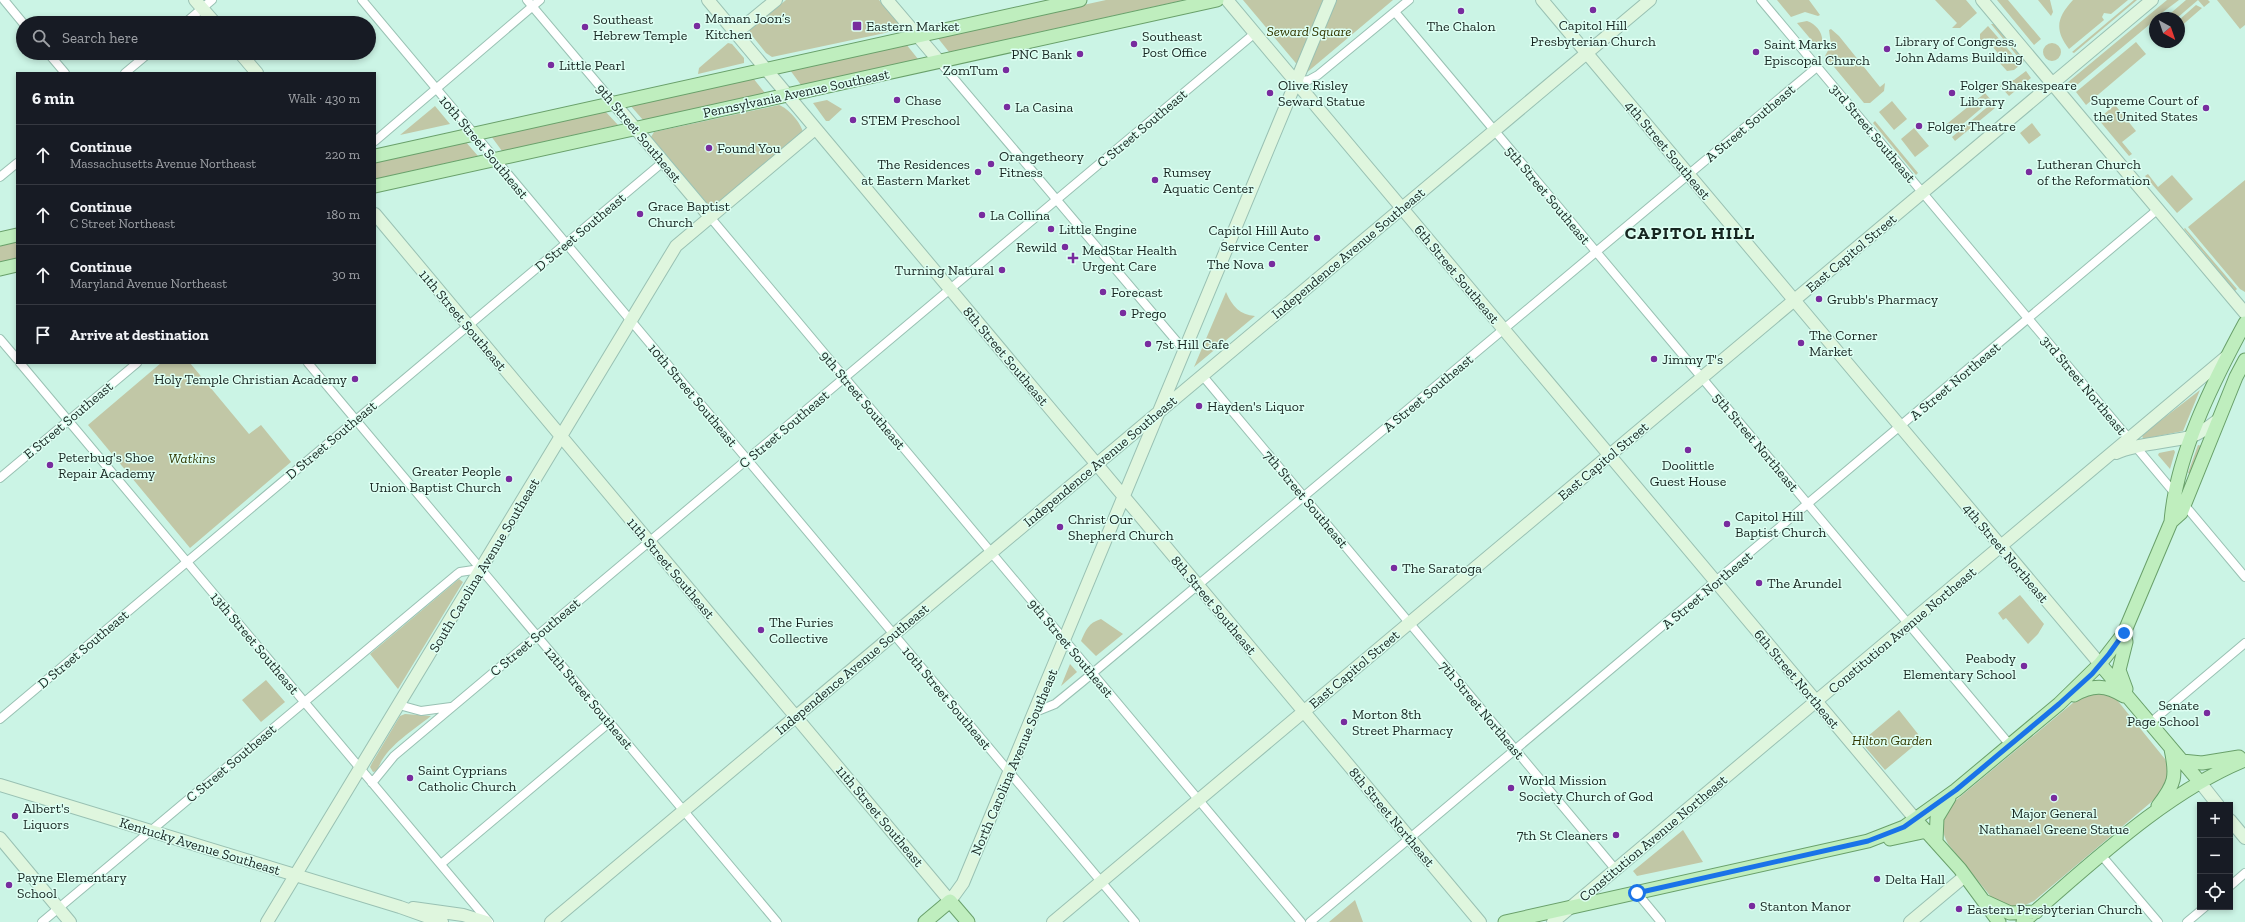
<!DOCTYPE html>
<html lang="en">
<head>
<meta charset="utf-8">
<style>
	body { margin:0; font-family:"Zilla Slab",serif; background:#20242c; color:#f1f3f6 }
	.controls { position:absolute; right:12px; bottom:12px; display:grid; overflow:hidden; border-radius:0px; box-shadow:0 2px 6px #0003 }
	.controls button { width:36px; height:36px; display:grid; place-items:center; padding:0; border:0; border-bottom:1px solid #363941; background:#171b24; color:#f1f3f6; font:20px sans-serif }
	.compass { position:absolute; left:2149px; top:12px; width:36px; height:36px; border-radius:50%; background:#171b24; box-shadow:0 2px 6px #0003; rotate:140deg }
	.stop { position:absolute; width:12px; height:12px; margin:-9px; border:3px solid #1a73e8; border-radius:50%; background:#fff }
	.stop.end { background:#1a73e8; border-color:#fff; box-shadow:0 1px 4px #0008 }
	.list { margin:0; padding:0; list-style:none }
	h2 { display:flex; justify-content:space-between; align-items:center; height:52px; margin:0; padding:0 16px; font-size:17px }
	h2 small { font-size:13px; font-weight:400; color:#9ea1a6 }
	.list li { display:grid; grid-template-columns:26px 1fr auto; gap:12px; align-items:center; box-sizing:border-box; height:60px; padding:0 16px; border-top:1px solid #363941 }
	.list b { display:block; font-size:15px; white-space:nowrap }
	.list p { margin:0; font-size:13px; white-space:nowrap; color:#9ea1a6 }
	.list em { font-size:13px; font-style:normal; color:#9ea1a6 }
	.icon { flex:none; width:22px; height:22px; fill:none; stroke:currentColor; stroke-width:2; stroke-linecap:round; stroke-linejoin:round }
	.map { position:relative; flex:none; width:2245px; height:922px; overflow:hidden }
	.search { position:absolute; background:#171b24; box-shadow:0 2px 6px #0003; left:16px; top:16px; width:360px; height:44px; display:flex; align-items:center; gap:10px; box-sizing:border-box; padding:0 14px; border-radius:22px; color:#9ea1a6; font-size:15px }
	.panel { position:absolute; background:#171b24; box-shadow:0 2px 6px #0003; left:16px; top:72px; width:360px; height:292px; border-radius:0px }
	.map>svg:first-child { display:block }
	.green { fill:#c1c7a6 }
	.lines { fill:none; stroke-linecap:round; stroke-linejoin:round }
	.street-casing { stroke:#99c1b3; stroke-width:10 }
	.secondary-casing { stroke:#99c1b3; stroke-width:14 }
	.primary-casing { stroke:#69a06a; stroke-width:15 }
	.street { stroke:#fff; stroke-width:8 }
	.secondary { stroke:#dff6de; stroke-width:12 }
	.primary { stroke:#bfeebe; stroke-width:13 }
	.route { stroke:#1a73e8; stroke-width:5 }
	.poi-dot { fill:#782c9e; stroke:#defff3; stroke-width:1.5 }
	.labels { text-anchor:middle; stroke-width:3; stroke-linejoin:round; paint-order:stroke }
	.poi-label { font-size:14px; fill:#172621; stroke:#defff3; text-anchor:start }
	.park-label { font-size:14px; font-style:italic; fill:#323800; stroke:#defff3 }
	.street-label { font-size:14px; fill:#172621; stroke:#defff3 }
	.district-label { font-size:18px; font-weight:bold; letter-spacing:1px; fill:#172621; stroke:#defff3 }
</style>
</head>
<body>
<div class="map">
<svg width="2245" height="922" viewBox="0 0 2245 922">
	<rect width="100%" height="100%" fill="#cbf4e5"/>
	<path class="green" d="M786,0h93l20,24v3l-14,6 -113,24 -6,-4 -16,-20v-3z
		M1106,0h78l-235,52 -12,-15z
		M1243,0h150l-88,74z
		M1777,0h32l11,15 -2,1 -13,-4 -14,5z
		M1935,0h31l11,13 -17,15h-8l5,-5z
		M1997,0h11l33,39 -7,6z
		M2038,0h12l3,12 -2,4z
		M2073,0h55l-17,14 -7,-1 -2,4 2,3 -35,29c-15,-19 -12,-32 4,-49z
		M2134,0h3l-63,53 -2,-1z
		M2167,0h12l-24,18v2l-83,69 -5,-6z
		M2186,0h22l2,2 -6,5 -6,-7 -21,18h-12z
		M2217,0h28v25l-5,4z
		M2196,5l6,3 -23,20v-8z
		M1807,21c12,4 20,18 12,28l-22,-26z
		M1991,24h3l30,36 -1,3z
		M1988,26l33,38 -7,6 -7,1 -10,-11 4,-3 -9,-11 -5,3 -7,-9v-6z
		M1831,29l8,7 41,51 5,-4 -1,8 -14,12h-6l-39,-47 6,-11 -2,-15z
		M2136,42l10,12 -60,51 -10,-13z
		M728,43l4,1 12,14v5l-46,11 1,-6z
		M2043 52a9 9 0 1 1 18 0a9 9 0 1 1-18 0Z
		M906,44l12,15 -117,26 -11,-15z
		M2026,71l5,7 -22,18 -9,-10 7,-5 7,-1z
		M753,78l12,15 -122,27 -13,-15z
		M1985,93l6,7 -41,35 -7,-8z
		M827,100l15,9 -13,12h-3l-13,-18z
		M1892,101l15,18 -13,11 -15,-18z
		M1992,103l3,5 -40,33 -3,-4z
		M779,105c9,3 22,18 24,27l-88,74h-4l-4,-3 -56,-66 3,-5z
		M2115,105l21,26 -14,11 10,12 -3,2 -31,-37z
		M435,106l15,18 -50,11z
		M605,111l13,14 -116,26 -11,-15z
		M1875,121l43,52 -2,2 -43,-52z
		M2032,123l9,12 -12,9 -9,-11z
		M1914,128l15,18 -14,11 -14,-18z
		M465,141l13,15 -103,23v-18z
		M2148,174l10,13 14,-12 21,24 -16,14 -32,-37z
		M2245,180v112l-5,-3 -52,-62z
		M2185,228l52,61 -2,2 -51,-62z
		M17,240v18l-17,4v-18z
		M1226,292c6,14 14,23 29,24l-61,51z
		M161,363h29l59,71 12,-9 30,37 -101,86 -102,-123z
		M2200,390l-17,41 -40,8 -1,-4z
		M2198,445l4,1 -11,28 -3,-1z
		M2174,450l1,2 -5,17 -12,-14 1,-2z
		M459,579l4,3 -65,107 -28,-35z
		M2020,595l24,29 -6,10 -10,10 -22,-26 -3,2 -5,-7z
		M1101,619l22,15 -27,22 -15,-15c5,-11 7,-18 20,-22z
		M1070,664l7,8 -16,14z
		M266,680l19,22 -24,20 -19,-22z
		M2089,693h18l10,7 48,59c6,14 4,21 -3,34l-128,108 -18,8 -20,-6 -48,-59c-8,-14 -5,-24 1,-38l131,-109z
		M1899,710l23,29 -37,31 -24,-28z
		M405,714l26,2c-20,16 -46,31 -54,55l-4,1 -3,-5 2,-4 28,-47z
		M1683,830l20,32 -66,14 -4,-5z
		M1355,900l8,22h-34z"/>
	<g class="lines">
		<g class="street-casing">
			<path id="street" d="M4,0l19,23
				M362,0l773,922
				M527,0l87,103
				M1761,0l484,577
				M1395,12l615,733
				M185,23l27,-23
				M48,53l17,20
				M939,61l245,289
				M125,73l24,-20
				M1296,82l13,-2 9,-5 91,-75
				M375,141l165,-141
				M0,177l17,-14
				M710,217l591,705
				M0,339l17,20
				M20,363l469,559
				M308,363l469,559
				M1202,375l414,495
				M0,478l137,-115
				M399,705l22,6 30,-4
				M1035,712l20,-8 27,-22 735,-615
				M0,719l663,-557
				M2150,723l95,-80
				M372,783l22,-27 861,-723
				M2102,856l56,66
				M441,864l169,-142
				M2230,886l15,-13
				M1637,893l24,29
				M42,922l414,-347 4,-3 20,-3
				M1310,922l847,-712
				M2187,922l18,-15"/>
		</g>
		<g class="secondary-casing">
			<path id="secondary" d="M195,0l20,23
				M708,0l772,922
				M887,0l52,61
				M1227,0l689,820
				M1542,0l558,664
				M1982,0l263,313
				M736,33l40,-33
				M240,53l17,20
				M614,103l96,114
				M375,214l575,687 13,-18 367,-883
				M2116,453c23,-10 49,-10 73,-16 11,-3 20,-10 29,-17
				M2199,781l19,24
				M0,785l400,122 42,15
				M2230,820l15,18
				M0,838l70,84
				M413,908l50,7 23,7
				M267,922l409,-676 139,-117
				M551,922l1099,-922
				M1053,922l1099,-922
				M1553,922l673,-565
				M1910,922l55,-46"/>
		</g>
		<g class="primary-casing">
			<path id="primary" d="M375,156l705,-156
				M375,186l842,-186
				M0,239l17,-4
				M0,269l17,-4
				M2171,522l10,-9 55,-136 9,-17
				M2124,633l2,9 -7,28 7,19
				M2100,664l99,117
				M2074,695c19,-11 32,-10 50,1
				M2182,761l20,2 37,-6
				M2158,806c17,-22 19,-29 13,-57
				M1916,820l44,49 39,53
				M1890,839l37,-8
				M1936,841l1,-23 12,-20
				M1984,901l26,12 26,-1
				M925,922l25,-21 18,21
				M1505,922l363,-81 36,-14 52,-37 103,-86 41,-40 24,-31 47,-111c5,-67 42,-140 74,-199
				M2023,922c67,-57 141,-129 222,-162"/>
		</g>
		<use href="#street" class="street"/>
		<use href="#secondary" class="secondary"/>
		<use href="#primary" class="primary"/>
	</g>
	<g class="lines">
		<path class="route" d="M1637,893l231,-52 36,-14 52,-37 103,-86 33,-30 17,-20 15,-21"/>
	</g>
	<g class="poi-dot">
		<circle cx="1593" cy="10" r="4"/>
		<circle cx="1461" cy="11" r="4"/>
		<circle cx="697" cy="26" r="4"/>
		<rect x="852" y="21" width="10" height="10" rx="2"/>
		<circle cx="585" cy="27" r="4"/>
		<circle cx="1134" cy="44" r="4"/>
		<circle cx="1887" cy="49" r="4"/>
		<circle cx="1756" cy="52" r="4"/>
		<circle cx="1080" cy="54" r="4"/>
		<circle cx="551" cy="65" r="4"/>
		<circle cx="1006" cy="70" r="4"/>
		<circle cx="1270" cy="93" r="4"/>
		<circle cx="1952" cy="93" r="4"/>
		<circle cx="897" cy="100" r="4"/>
		<circle cx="1007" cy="107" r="4"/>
		<circle cx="2206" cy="108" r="4"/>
		<circle cx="853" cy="120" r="4"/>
		<circle cx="1919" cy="126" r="4"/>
		<circle cx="709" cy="148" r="4"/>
		<circle cx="991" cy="164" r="4"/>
		<circle cx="978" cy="172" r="4"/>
		<circle cx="2029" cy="172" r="4"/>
		<circle cx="1155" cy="180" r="4"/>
		<circle cx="640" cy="214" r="4"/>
		<circle cx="982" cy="215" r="4"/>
		<circle cx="1051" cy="229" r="4"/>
		<circle cx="1317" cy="238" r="4"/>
		<circle cx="1065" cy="247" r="4"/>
		<path d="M1071 252h4v4h4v4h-4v4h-4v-4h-4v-4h4z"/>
		<circle cx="1272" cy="264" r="4"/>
		<circle cx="1002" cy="270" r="4"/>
		<circle cx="1103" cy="292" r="4"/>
		<circle cx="1819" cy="299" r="4"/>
		<circle cx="1123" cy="313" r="4"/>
		<circle cx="1801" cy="343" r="4"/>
		<circle cx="1148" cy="344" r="4"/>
		<circle cx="1654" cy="359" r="4"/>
		<circle cx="355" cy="379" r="4"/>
		<circle cx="1199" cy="406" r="4"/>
		<circle cx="1688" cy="450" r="4"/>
		<circle cx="50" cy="465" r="4"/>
		<circle cx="509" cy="479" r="4"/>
		<circle cx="1727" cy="524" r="4"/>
		<circle cx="1060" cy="527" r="4"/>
		<circle cx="1394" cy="568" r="4"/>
		<circle cx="1759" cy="583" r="4"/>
		<circle cx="761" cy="630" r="4"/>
		<circle cx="2024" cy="666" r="4"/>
		<circle cx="2207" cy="713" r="4"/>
		<circle cx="1344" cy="722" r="4"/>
		<circle cx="410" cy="778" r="4"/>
		<circle cx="1511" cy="788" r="4"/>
		<circle cx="2054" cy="798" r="4"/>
		<circle cx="15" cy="816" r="4"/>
		<circle cx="1616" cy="835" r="4"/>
		<circle cx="1877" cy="879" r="4"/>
		<circle cx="9" cy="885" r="4"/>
		<circle cx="1752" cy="906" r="4"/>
		<circle cx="1959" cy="909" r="4"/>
	</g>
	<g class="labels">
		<g class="poi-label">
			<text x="705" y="23">Maman Joon’s<tspan x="705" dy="16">Kitchen</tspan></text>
			<text x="593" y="24">Southeast<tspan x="593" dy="16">Hebrew Temple</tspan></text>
			<text x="1593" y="30" text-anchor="middle">Capitol Hill<tspan x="1593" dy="16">Presbyterian Church</tspan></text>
			<text x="866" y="31">Eastern Market</text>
			<text x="1461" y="31" text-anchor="middle">The Chalon</text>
			<text x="1142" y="41">Southeast<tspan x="1142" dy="16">Post Office</tspan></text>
			<text x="1895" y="46">Library of Congress,<tspan x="1895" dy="16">John Adams Building</tspan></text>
			<text x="1764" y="49">Saint Marks<tspan x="1764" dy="16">Episcopal Church</tspan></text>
			<text x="1072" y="59" text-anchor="end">PNC Bank</text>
			<text x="559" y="70">Little Pearl</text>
			<text x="998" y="75" text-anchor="end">ZomTum</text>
			<text x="1278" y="90">Olive Risley<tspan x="1278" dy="16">Seward Statue</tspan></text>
			<text x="1960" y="90">Folger Shakespeare<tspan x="1960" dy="16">Library</tspan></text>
			<text x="905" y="105">Chase</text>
			<text x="2198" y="105" text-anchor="end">Supreme Court of<tspan x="2198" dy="16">the United States</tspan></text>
			<text x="1015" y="112">La Casina</text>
			<text x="861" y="125">STEM Preschool</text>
			<text x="1927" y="131">Folger Theatre</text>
			<text x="717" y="153">Found You</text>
			<text x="999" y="161">Orangetheory<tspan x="999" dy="16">Fitness</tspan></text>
			<text x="970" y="169" text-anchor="end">The Residences<tspan x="970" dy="16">at Eastern Market</tspan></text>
			<text x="2037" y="169">Lutheran Church<tspan x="2037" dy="16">of the Reformation</tspan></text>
			<text x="1163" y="177">Rumsey<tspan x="1163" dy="16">Aquatic Center</tspan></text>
			<text x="648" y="211">Grace Baptist<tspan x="648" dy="16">Church</tspan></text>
			<text x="990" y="220">La Collina</text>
			<text x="1059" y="234">Little Engine</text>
			<text x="1309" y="235" text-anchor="end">Capitol Hill Auto<tspan x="1309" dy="16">Service Center</tspan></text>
			<text x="1057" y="252" text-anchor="end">Rewild</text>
			<text x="1082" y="255">MedStar Health<tspan x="1082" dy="16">Urgent Care</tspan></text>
			<text x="1264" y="269" text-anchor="end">The Nova</text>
			<text x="994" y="275" text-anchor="end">Turning Natural</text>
			<text x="1111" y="297">Forecast</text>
			<text x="1827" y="304">Grubb's Pharmacy</text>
			<text x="1131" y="318">Prego</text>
			<text x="1809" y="340">The Corner<tspan x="1809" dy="16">Market</tspan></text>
			<text x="1156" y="349">7st Hill Cafe</text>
			<text x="1662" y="364">Jimmy T's</text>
			<text x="347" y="384" text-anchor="end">Holy Temple Christian Academy</text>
			<text x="1207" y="411">Hayden's Liquor</text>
			<text x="58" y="462">Peterbug's Shoe<tspan x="58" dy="16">Repair Academy</tspan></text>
			<text x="1688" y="470" text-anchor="middle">Doolittle<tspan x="1688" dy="16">Guest House</tspan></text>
			<text x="501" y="476" text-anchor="end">Greater People<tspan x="501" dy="16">Union Baptist Church</tspan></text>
			<text x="1735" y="521">Capitol Hill<tspan x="1735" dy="16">Baptist Church</tspan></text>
			<text x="1068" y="524">Christ Our<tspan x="1068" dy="16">Shepherd Church</tspan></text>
			<text x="1402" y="573">The Saratoga</text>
			<text x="1767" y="588">The Arundel</text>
			<text x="769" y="627">The Furies<tspan x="769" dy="16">Collective</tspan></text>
			<text x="2016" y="663" text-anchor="end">Peabody<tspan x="2016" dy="16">Elementary School</tspan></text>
			<text x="2199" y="710" text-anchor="end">Senate<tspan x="2199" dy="16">Page School</tspan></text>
			<text x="1352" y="719">Morton 8th<tspan x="1352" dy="16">Street Pharmacy</tspan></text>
			<text x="418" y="775">Saint Cyprians<tspan x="418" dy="16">Catholic Church</tspan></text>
			<text x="1519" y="785">World Mission<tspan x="1519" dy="16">Society Church of God</tspan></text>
			<text x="23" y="813">Albert's<tspan x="23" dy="16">Liquors</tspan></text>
			<text x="2054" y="818" text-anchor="middle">Major General<tspan x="2054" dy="16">Nathanael Greene Statue</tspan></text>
			<text x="1608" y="840" text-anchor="end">7th St Cleaners</text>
			<text x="17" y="882">Payne Elementary<tspan x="17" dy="16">School</tspan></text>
			<text x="1885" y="884">Delta Hall</text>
			<text x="1760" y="911">Stanton Manor</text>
			<text x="1967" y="914">Eastern Presbyterian Church</text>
		</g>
		<g class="park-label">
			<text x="1309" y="36">Seward Square</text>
			<text x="192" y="463">Watkins</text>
			<text x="1892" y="745">Hilton Garden</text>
		</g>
		<g class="street-label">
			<text transform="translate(796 93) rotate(-12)" y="5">Pennsylvania Avenue Southeast</text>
			<text transform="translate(1750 123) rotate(-40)" y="5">A Street Southeast</text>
			<text transform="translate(1142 128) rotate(-40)" y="5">C Street Southeast</text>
			<text transform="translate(639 133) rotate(50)" y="5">9th Street Southeast</text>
			<text transform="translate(1873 133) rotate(50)" y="5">3rd Street Southeast</text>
			<text transform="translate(484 147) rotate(50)" y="5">10th Street Southeast</text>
			<text transform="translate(1668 150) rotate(50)" y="5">4th Street Southeast</text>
			<text transform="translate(1548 195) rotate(50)" y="5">5th Street Southeast</text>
			<text transform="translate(580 232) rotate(-40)" y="5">D Street Southeast</text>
			<text transform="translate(1348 253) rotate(-40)" y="5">Independence Avenue Southeast</text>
			<text transform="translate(1851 253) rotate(-40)" y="5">East Capitol Street</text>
			<text transform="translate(1457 274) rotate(50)" y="5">6th Street Southeast</text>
			<text transform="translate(463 320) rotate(50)" y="5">11th Street Southeast</text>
			<text transform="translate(1006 356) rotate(50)" y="5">8th Street Southeast</text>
			<text transform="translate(1955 381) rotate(-40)" y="5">A Street Northeast</text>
			<text transform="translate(2084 385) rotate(50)" y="5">3rd Street Northeast</text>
			<text transform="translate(1428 393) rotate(-40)" y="5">A Street Southeast</text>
			<text transform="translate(693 395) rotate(50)" y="5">10th Street Southeast</text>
			<text transform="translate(863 400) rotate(50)" y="5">9th Street Southeast</text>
			<text transform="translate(68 420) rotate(-40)" y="5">E Street Southeast</text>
			<text transform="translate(784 429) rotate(-40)" y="5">C Street Southeast</text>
			<text transform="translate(331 440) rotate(-40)" y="5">D Street Southeast</text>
			<text transform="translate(1756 442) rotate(50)" y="5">5th Street Northeast</text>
			<text transform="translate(1100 461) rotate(-40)" y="5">Independence Avenue Southeast</text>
			<text transform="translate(1603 461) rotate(-40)" y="5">East Capitol Street</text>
			<text transform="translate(1306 499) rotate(50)" y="5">7th Street Southeast</text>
			<text transform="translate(2006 553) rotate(50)" y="5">4th Street Northeast</text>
			<text transform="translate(484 565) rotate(-59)" y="5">South Carolina Avenue Southeast</text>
			<text transform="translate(671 568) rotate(50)" y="5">11th Street Southeast</text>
			<text transform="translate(1707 590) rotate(-40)" y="5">A Street Northeast</text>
			<text transform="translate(1214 605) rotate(50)" y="5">8th Street Southeast</text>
			<text transform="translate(1902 630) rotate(-40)" y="5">Constitution Avenue Northeast</text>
			<text transform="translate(535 637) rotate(-40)" y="5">C Street Southeast</text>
			<text transform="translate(255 643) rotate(50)" y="5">13th Street Southeast</text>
			<text transform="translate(1071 648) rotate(50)" y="5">9th Street Southeast</text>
			<text transform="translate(83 649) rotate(-40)" y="5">D Street Southeast</text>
			<text transform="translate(852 669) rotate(-40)" y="5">Independence Avenue Southeast</text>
			<text transform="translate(1354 669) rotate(-40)" y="5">East Capitol Street</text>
			<text transform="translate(1797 679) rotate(50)" y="5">6th Street Northeast</text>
			<text transform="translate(589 698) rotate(50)" y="5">12th Street Southeast</text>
			<text transform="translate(947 698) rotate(50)" y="5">10th Street Southeast</text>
			<text transform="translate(1482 710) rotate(50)" y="5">7th Street Northeast</text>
			<text transform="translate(1014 762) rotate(-67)" y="5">North Carolina Avenue Southeast</text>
			<text transform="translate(231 763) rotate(-40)" y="5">C Street Southeast</text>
			<text transform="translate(880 816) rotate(50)" y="5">11th Street Southeast</text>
			<text transform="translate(1392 817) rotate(50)" y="5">8th Street Northeast</text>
			<text transform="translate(1653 838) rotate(-40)" y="5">Constitution Avenue Northeast</text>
			<text transform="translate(200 846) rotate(17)" y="5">Kentucky Avenue Southeast</text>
		</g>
		<g class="district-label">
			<text x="1690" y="239">CAPITOL HILL</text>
		</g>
	</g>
</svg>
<div class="controls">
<button>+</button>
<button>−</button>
<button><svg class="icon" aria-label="locate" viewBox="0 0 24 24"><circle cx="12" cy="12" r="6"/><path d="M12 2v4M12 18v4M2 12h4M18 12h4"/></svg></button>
</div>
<svg class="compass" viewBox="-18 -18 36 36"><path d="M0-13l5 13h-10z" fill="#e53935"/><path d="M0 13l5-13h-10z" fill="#9ea1a6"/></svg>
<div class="stop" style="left:1637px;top:893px"></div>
<div class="stop end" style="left:2124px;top:633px"></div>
<div class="search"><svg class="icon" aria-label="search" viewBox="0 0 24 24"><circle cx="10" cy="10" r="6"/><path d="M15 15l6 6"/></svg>Search here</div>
<section class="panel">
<h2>6 min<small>Walk · 430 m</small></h2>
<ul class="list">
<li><svg class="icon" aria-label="ahead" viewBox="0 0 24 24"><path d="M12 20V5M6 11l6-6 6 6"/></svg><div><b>Continue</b><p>Massachusetts Avenue Northeast</p></div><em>220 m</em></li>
<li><svg class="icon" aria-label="ahead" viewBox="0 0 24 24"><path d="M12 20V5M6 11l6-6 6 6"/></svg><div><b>Continue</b><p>C Street Northeast</p></div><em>180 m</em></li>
<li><svg class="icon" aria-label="ahead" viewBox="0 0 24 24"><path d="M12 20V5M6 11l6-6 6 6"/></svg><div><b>Continue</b><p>Maryland Avenue Northeast</p></div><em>30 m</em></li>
<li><svg class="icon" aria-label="arrive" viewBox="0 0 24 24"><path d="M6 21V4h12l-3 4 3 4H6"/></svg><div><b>Arrive at destination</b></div></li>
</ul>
</section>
</div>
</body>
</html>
